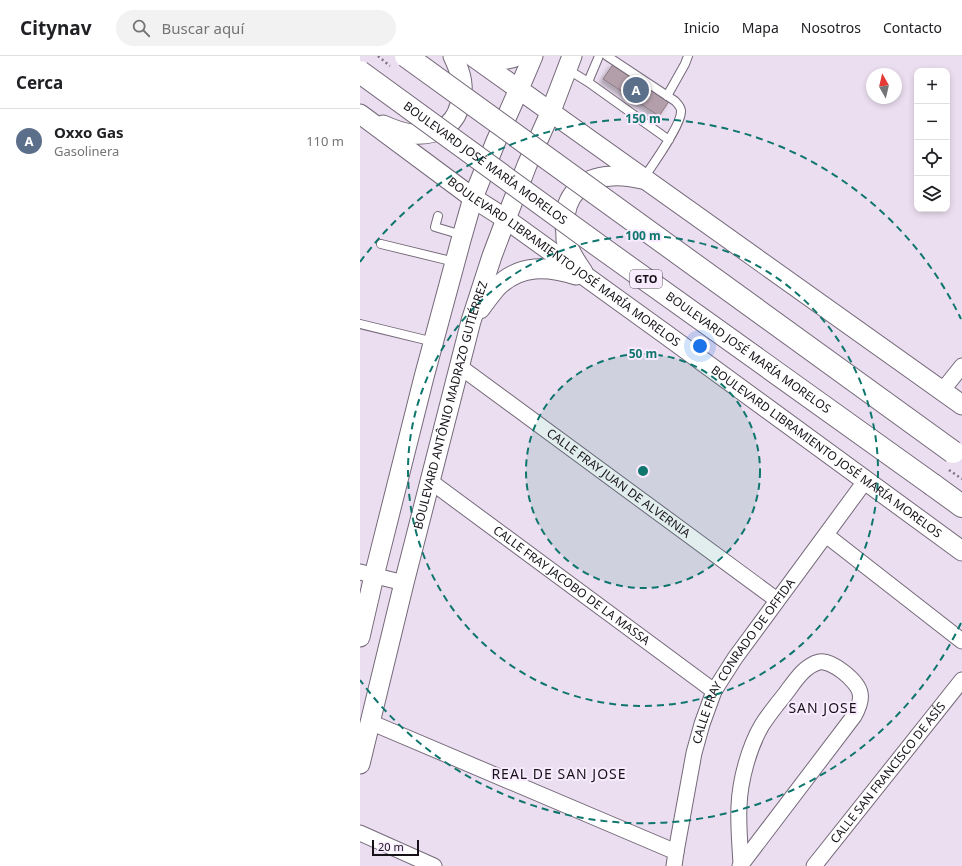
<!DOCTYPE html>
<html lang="es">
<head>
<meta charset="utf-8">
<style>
	body { margin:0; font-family:"Noto Sans",sans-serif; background:#f2f2f2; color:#202124 }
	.controls { position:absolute; right:12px; top:12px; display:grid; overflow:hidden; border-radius:8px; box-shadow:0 2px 6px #0003 }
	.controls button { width:36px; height:36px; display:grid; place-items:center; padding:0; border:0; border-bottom:1px solid #e0e0e0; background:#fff; color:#202124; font:20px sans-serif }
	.compass { position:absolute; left:506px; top:12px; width:36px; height:36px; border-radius:50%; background:#fff; box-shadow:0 2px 6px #0003; rotate:352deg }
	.scale { position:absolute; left:12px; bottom:10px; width:47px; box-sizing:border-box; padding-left:4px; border:2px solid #161218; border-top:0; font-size:11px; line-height:14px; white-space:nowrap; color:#161218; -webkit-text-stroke:3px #f8ebfe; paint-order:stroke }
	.you { position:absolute; left:340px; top:290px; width:14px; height:14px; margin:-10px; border:3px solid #fff; border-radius:50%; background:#1a73e8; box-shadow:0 0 0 6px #1a73e833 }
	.badge { display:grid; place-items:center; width:26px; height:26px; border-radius:50%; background:#111827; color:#fff; font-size:13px; font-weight:700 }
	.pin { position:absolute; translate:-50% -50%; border:2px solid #fff; box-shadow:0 1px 4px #0006 }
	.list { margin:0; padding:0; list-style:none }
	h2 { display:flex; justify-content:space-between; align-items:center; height:52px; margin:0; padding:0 16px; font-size:17px }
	h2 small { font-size:13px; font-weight:400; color:#757577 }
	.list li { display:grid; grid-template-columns:26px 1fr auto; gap:12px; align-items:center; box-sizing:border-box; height:64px; padding:0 16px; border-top:1px solid #e0e0e0 }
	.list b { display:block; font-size:15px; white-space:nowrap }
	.list p { margin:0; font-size:13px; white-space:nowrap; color:#757577 }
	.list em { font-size:13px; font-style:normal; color:#757577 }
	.icon { flex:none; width:22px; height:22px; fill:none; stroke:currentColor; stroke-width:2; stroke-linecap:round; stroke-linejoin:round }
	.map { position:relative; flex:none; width:602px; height:810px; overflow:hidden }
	header { display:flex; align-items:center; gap:24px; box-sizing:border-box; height:56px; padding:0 20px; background:#fff; border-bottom:1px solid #e0e0e0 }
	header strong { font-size:19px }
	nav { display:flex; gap:22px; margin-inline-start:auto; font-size:14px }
	.search { width:280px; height:36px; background:#f2f2f2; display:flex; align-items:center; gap:10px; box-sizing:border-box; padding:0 14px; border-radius:22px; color:#757577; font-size:15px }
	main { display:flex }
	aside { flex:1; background:#fff }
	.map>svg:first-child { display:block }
	.building { fill:#b39faa; stroke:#8c7984; filter:url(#shadow) }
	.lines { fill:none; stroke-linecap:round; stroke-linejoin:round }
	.service-casing { stroke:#746979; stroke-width:10 }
	.minor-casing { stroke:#746979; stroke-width:17 }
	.tertiary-casing { stroke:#746979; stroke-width:21 }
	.primary-casing { stroke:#746979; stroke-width:24 }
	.path { stroke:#7e7581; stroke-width:2.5; stroke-dasharray:2 3; stroke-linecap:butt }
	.service { stroke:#fff; stroke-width:8 }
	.minor { stroke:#fff; stroke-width:15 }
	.tertiary { stroke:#fff; stroke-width:19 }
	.primary { stroke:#fff; stroke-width:22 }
	.primary-bridge-casing { stroke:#746979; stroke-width:24; stroke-linecap:butt }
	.primary-bridge { stroke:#fff; stroke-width:22 }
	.ring { fill:none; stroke:#0f766e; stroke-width:2; stroke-dasharray:7 5 }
	.labels { text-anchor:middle; stroke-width:4; stroke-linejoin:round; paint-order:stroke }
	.shield { fill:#f8ebfe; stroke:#5a535d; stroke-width:1 }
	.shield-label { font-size:11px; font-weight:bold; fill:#161218 }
	.street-label { font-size:12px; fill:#161218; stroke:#f8ebfe }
	.quarter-label { font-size:14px; letter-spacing:1px; fill:#161218; stroke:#f8ebfe }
	.centre { fill:#0f766e; stroke:#f8ebfe; stroke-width:2 }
	.ring-label { font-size:12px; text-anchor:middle; font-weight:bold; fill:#0f766e; stroke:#f8ebfe; stroke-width:4; stroke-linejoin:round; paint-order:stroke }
</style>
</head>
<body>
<header>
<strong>Citynav</strong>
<div class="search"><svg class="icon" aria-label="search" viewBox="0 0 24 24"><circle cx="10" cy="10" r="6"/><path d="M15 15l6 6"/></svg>Buscar aquí</div>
<nav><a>Inicio</a><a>Mapa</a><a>Nosotros</a><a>Contacto</a></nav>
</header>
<main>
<aside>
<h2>Cerca<small></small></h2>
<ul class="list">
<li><span class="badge" style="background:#5c6f8a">A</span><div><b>Oxxo Gas</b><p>Gasolinera</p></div><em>110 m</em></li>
</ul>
</aside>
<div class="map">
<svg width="602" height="810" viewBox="0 0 602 810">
	<defs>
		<filter id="shadow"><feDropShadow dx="-3.5" dy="3.5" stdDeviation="2" flood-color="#0004"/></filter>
	</defs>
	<rect width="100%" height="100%" fill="#ebdef0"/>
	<path class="building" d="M254,7l56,37 -11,16 -56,-37z"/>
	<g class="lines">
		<g class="service-casing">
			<path id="service" d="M239,0l-11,26 81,58
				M247,0l68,45c3,3 6,6 6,10 1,13 -29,55 -38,68
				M207,13l21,13
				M307,40l18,-32 3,-8
				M78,160l-3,11 27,8
				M21,188l74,18
				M0,268l74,18"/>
		</g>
		<g class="minor-casing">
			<g id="minor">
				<path id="s1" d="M99,310l318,234"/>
				<path d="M582,335l20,-25"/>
				<path id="s2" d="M70,425l284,210"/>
				<path d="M466,479l136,106"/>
				<path d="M0,516l44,11"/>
				<path d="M10,666l306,130"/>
				<path d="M0,777l74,33"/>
				<path id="s3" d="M314,810l2,-14 18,-99 8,-29 12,-33 21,-33 131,-178"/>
				<path d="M380,810l114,-150c4,-7 8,-15 6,-23 -2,-12 -29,-34 -41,-31 -15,4 -24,19 -33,31 -8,10 -17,21 -24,32 -13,22 -22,55 -23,81 -1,19 1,39 2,58"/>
				<path id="s4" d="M454,810l148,-186"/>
			</g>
		</g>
		<g class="tertiary-casing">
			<g id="tertiary">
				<path d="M112,0l490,349"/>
				<path d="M125,0c10,4 23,5 32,0"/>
				<path id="s5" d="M0,58l113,84 33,21 162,117 294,215"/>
				<path d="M23,69c9,4 19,8 29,9 26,2 46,-9 49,-36 0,-4 2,-9 1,-13 0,-10 -5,-20 -9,-29"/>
				<path d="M223,216c-7,-10 -14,-20 -17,-32 0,-4 0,-9 -1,-13 -2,-30 16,-50 47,-51 10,-1 21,1 30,3"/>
				<path d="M120,253c5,-7 11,-15 17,-22 23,-23 51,-21 79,-12"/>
				<path d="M0,581l14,-61 50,-199 37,-137 12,-42 23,-57 23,-52 14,-33"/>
				<path id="s6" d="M0,708l44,-181 67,-262 21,-65 14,-37 21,-54 24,-54 21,-55"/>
			</g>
		</g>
		<g class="primary-casing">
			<path id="primary" d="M573,429l29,21"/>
		</g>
		<path class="path" d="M18,0l12,10
			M589,414l13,9"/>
		<use href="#service" class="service"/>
		<use href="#minor" class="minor"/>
		<use href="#tertiary" class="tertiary"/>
		<use href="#primary" class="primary"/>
		<g class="primary-bridge-casing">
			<g id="primary-bridge">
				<path d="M46,0c182,133 365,264 547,396"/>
				<path id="s7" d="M0,16l239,174 334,239"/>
			</g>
		</g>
		<use href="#primary-bridge" class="primary-bridge"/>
	</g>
	<circle cx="283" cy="415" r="117" fill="#0f766e" fill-opacity=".12"/>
	<g class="ring">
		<circle cx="283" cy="415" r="117"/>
		<circle cx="283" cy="415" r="235"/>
		<path d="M601 567A352 352 0 0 1 0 624M0 206A352 352 0 0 1 601 263"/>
	</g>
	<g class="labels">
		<rect class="shield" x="270" y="214" width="32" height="18" rx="3"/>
		<g class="shield-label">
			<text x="286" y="227">GTO</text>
		</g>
		<g class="street-label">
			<text dy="4" stroke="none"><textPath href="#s7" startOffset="155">BOULEVARD JOSÉ MARÍA MORELOS</textPath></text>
			<text dy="4" stroke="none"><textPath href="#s5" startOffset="252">BOULEVARD LIBRAMIENTO JOSÉ MARÍA MORELOS</textPath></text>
			<text dy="4" stroke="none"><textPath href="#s7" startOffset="479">BOULEVARD JOSÉ MARÍA MORELOS</textPath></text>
			<text dy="4" stroke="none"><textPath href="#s6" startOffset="370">BOULEVARD ANTÔNIO MADRAZO GUTIÉRREZ</textPath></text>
			<text dy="4" stroke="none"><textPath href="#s5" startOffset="576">BOULEVARD LIBRAMIENTO JOSÉ MARÍA MORELOS</textPath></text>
			<text dy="4" stroke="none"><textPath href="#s1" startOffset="198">CALLE FRAY JUAN DE ALVERNIA</textPath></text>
			<text dy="4" stroke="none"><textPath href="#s2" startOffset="176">CALLE FRAY JACOBO DE LA MASSA</textPath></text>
			<text dy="4" stroke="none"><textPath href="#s3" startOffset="220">CALLE FRAY CONRADO DE OFFIDA</textPath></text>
			<text dy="4" stroke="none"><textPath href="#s4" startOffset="119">CALLE SAN FRANCISCO DE ASÍS</textPath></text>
		</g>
		<g class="quarter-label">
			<text x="463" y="657">SAN JOSE</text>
			<text x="199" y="723">REAL DE SAN JOSE</text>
		</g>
	</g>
	<circle cx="283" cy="415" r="6" class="centre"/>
	<g class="ring-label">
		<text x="283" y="67">150 m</text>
		<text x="283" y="184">100 m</text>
		<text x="283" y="302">50 m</text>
	</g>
</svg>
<div class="controls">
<button>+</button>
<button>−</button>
<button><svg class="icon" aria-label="locate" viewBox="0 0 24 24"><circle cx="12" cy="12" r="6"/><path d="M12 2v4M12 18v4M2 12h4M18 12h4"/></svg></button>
<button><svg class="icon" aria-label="layers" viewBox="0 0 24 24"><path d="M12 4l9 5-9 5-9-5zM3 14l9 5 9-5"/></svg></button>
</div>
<svg class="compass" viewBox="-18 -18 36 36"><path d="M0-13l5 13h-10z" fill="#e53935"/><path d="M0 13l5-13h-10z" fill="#757577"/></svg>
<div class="scale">20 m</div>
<div class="you"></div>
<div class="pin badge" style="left:276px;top:34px;background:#5c6f8a">A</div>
</div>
</main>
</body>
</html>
